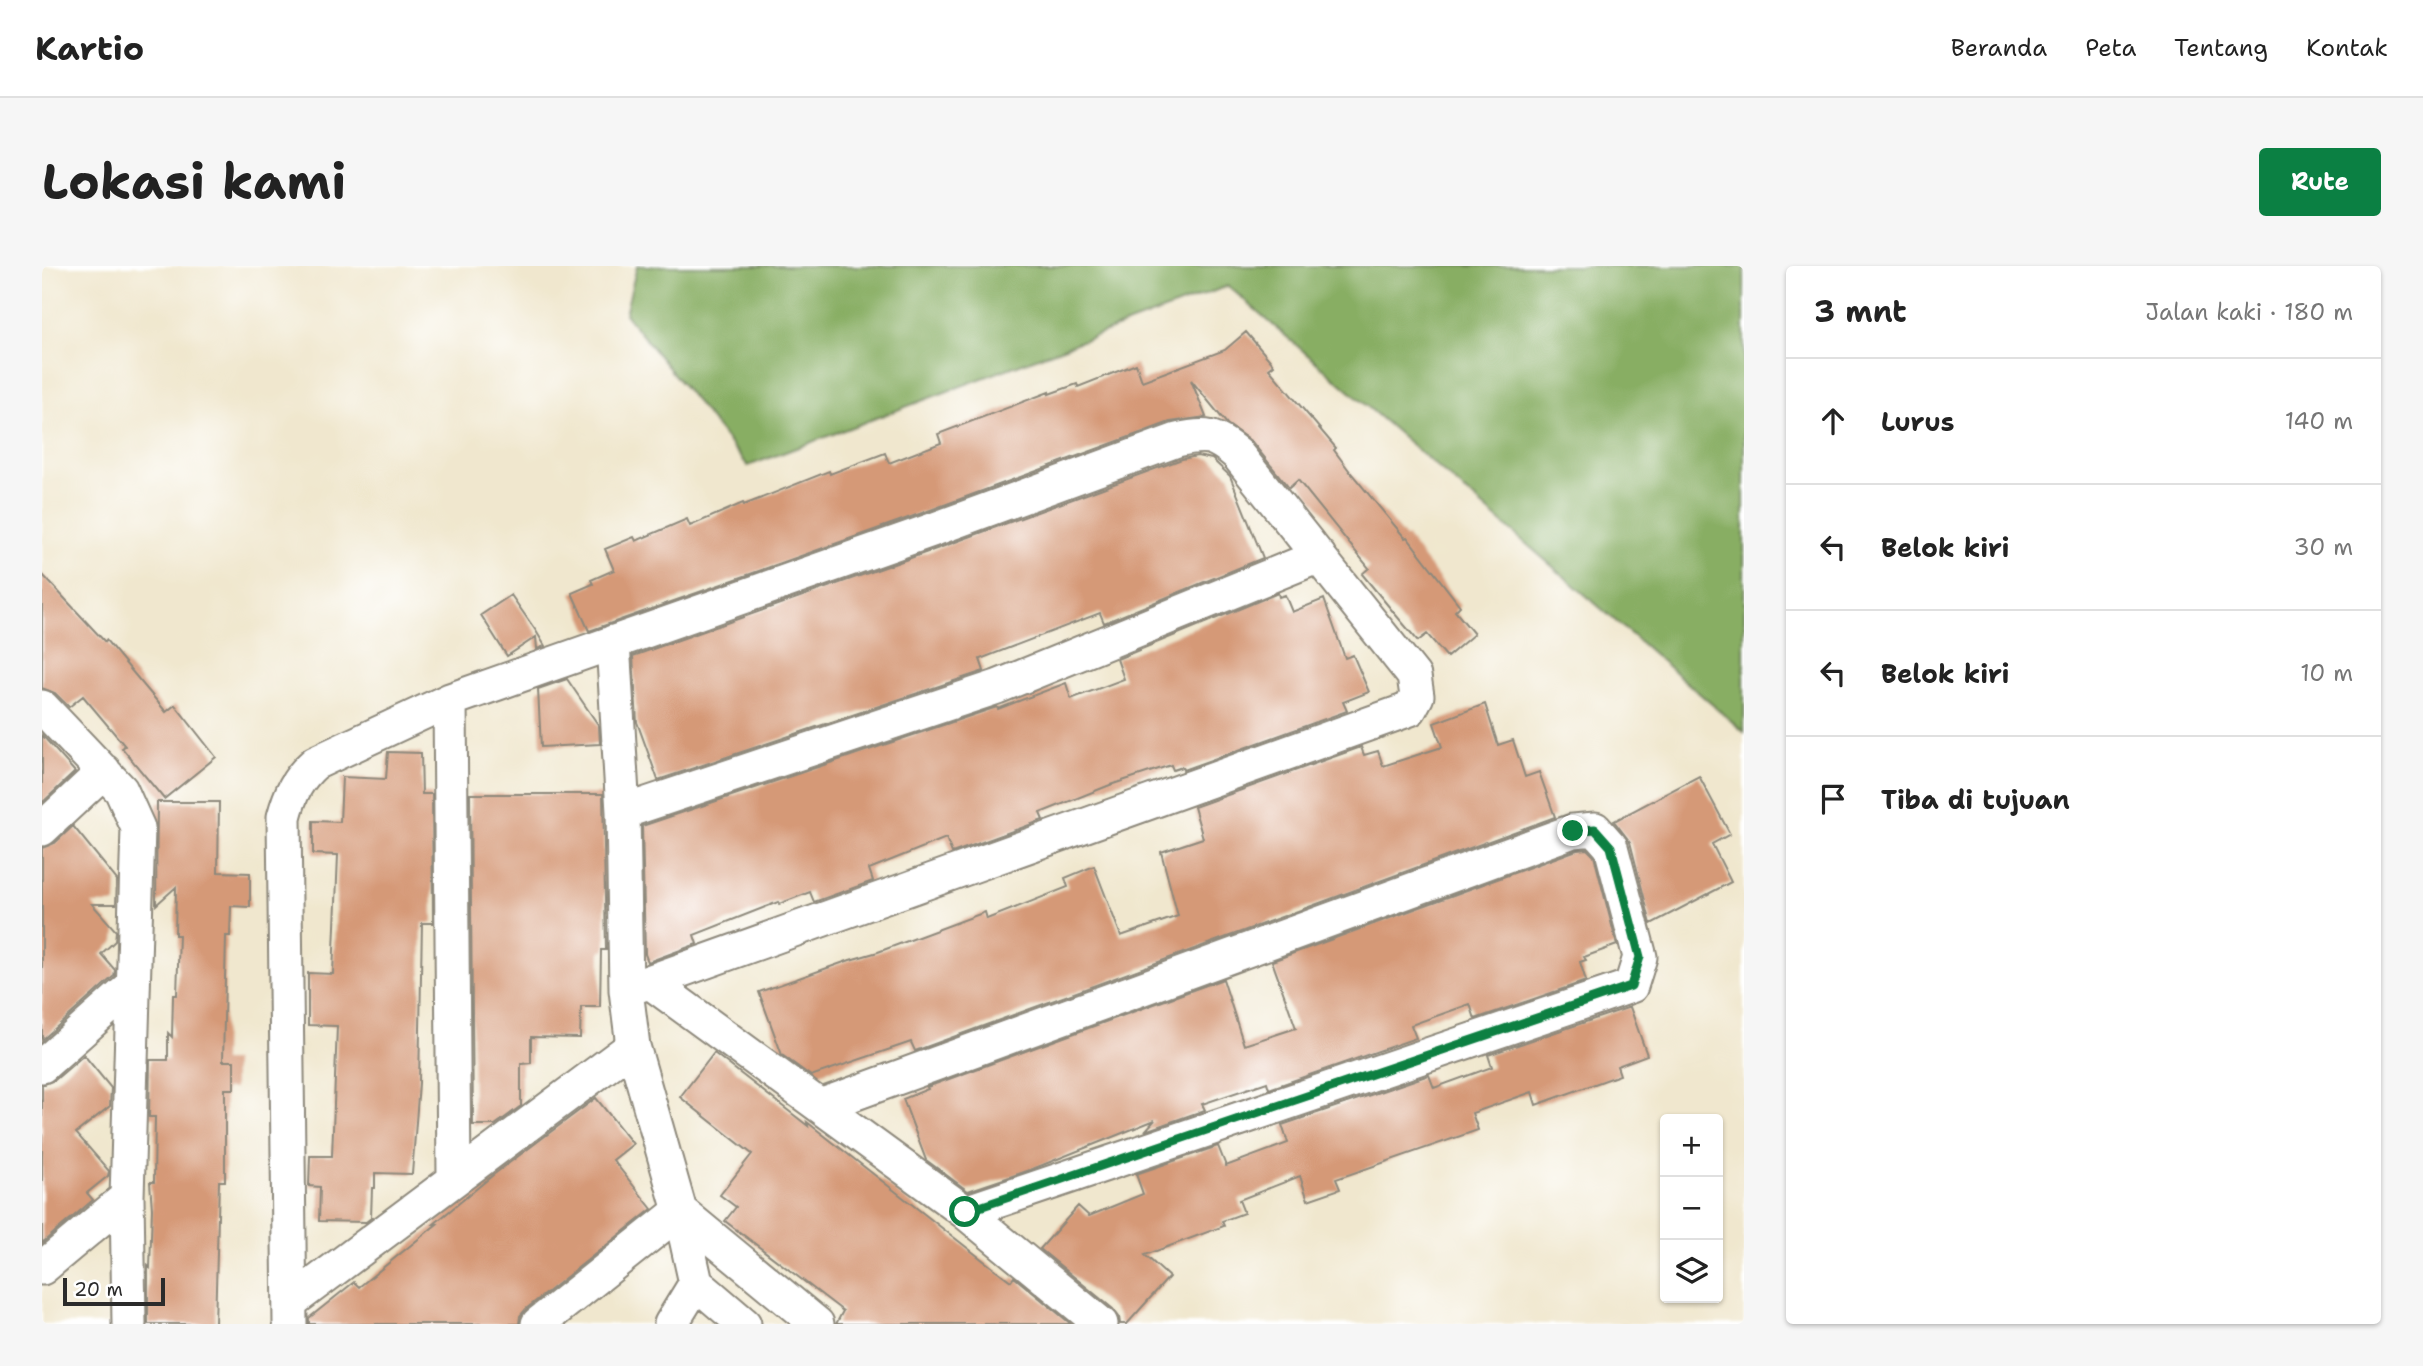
<!DOCTYPE html>
<html lang="id">
<head>
<meta charset="utf-8">
<style>
	body { margin:0; font-family:"Shantell Sans",sans-serif; background:#f6f6f6; color:#222 }
	.controls { position:absolute; right:21px; bottom:21px; display:grid; overflow:hidden; border-radius:7px; box-shadow:0 2px 5px #0004 }
	.controls button { width:63px; height:63px; display:grid; place-items:center; padding:0; border:0; border-bottom:2px solid #e0e0e0; background:#fff; color:#222; font:35px sans-serif }
	.scale { position:absolute; left:21px; bottom:18px; width:102px; box-sizing:border-box; padding-left:7px; border:4px solid #2b2b2b; border-top:0; font-size:19px; line-height:24px; white-space:nowrap; color:#2b2b2b; -webkit-text-stroke:5px #fff; paint-order:stroke }
	.stop { position:absolute; width:21px; height:21px; margin:-16px; border:5px solid #0b8043; border-radius:50%; background:#fff }
	.stop.end { background:#0b8043; border-color:#fff; box-shadow:0 2px 7px #0008 }
	.list { margin:0; padding:0; list-style:none }
	h2 { display:flex; justify-content:space-between; align-items:center; height:91px; margin:0; padding:0 28px; font-size:30px }
	h2 small { font-size:23px; font-weight:400; color:#767676 }
	.list li { display:grid; grid-template-columns:46px 1fr auto; gap:21px; align-items:center; box-sizing:border-box; height:126px; padding:0 28px; border-top:2px solid #e0e0e0 }
	.list b { display:block; font-size:26px; white-space:nowrap }
	.list em { font-size:23px; font-style:normal; color:#767676 }
	.icon { flex:none; width:38px; height:38px; fill:none; stroke:currentColor; stroke-width:2; stroke-linecap:round; stroke-linejoin:round }
	.map { position:relative; flex:none; width:1702px; height:1058px; overflow:hidden; border-radius:7px }
	header { display:flex; align-items:center; gap:42px; box-sizing:border-box; height:98px; padding:0 35px; background:#fff; border-bottom:2px solid #e0e0e0 }
	header strong { font-size:33px }
	nav { display:flex; gap:38px; margin-inline-start:auto; font-size:24px }
	.intro { display:flex; align-items:center; justify-content:space-between; box-sizing:border-box; height:168px; padding:0 42px }
	h1 { margin:0; font-size:49px }
	.button { padding:18px 32px; border-radius:7px; background:#0b8043; color:#fff; font-size:24px; font-weight:700 }
	main { display:flex; gap:42px; padding:0 42px }
	aside { flex:1; background:#fff; border-radius:7px; box-shadow:0 2px 5px #0004 }
	.map>svg:first-child { display:block }
	.forest { fill:#88ae63; stroke:#5a6c47; stroke-width:2 }
	.building { fill:#d59977 }
	.lines { fill:none; stroke-linecap:round; stroke-linejoin:round }
	.minor-casing { stroke:#8e897c; stroke-width:37 }
	.minor { stroke:#fff; stroke-width:33 }
	.route { stroke:#0b8043; stroke-width:9 }
</style>
</head>
<body>
<header>
<strong>Kartio</strong>
<nav><a>Beranda</a><a>Peta</a><a>Tentang</a><a>Kontak</a></nav>
</header>
<div class="intro"><h1>Lokasi kami</h1><a class="button">Rute</a></div>
<main>
<div class="map">
<svg width="1702" height="1058" viewBox="0 0 1702 1058">
	<rect width="100%" height="100%" fill="#fff"/>
	<filter id="ink" filterUnits="userSpaceOnUse"><feTurbulence type="fractalNoise" baseFrequency=".0143" numOctaves="2"/><feDisplacementMap in="SourceGraphic" scale="14" xChannelSelector="R" yChannelSelector="G"/><feConvolveMatrix kernelMatrix="1 2 1 2 8 2 1 2 1" color-interpolation-filters="sRGB"/></filter>
	<filter id="wash" filterUnits="userSpaceOnUse"><feTurbulence type="fractalNoise" baseFrequency=".00686" numOctaves="4" result="noise"/><feDisplacementMap in="SourceGraphic" scale="28" xChannelSelector="R" yChannelSelector="G"/><feGaussianBlur stdDeviation="1.57" result="paint"/><feColorMatrix in="noise" values="0 0 0 0 0 0 0 0 0 0 0 0 0 0 0 0 0 1.4 0 .05"/><feComposite in="paint" operator="in"/></filter>
	<g filter="url(#wash)">
		<rect width="100%" height="100%" fill="#f0e7ce"/>
		<path class="forest" d="M595,0h1107v466l-516,-446 -480,180 -123,-152z"/>
		<g id="blocks">
			<path class="building" d="M1204,66l28,33 -5,4 67,79 -2,2 17,23 54,65 2,-1 53,69 -5,5 19,23 -27,23 -20,-23 -9,7 -23,-27 -33,-40 7,-6 -71,-88 -9,8 -37,-46 -25,-18 -36,-44 15,37 -36,5 -245,90 -336,119 -17,-38 21,-9 -2,-4 23,-10 -9,-21 29,-12 2,4 51,-22 3,7 53,-23 1,2 85,-34 1,3 55,-21 4,10 52,-20 -3,-9 111,-42v2l28,-10 1,3 58,-23 6,17 83,-31z
				M1155,190l15,3 18,17 33,82 -159,65 -4,-10 -120,46 4,12 -326,109 -21,-58 -4,-66 306,-108 243,-89z
				M0,308l63,68 1,-2 60,72 9,-7 41,52 -52,42 -42,-51 3,-2 -42,-50 -14,11 -14,-14 -13,-5z
				M1236,327l1,4 6,-2 7,17 32,-13 21,59 8,-3 16,37 -26,10 4,9 -164,59 -1,-3 -9,3 -2,-5 -61,20 -70,28 3,7 -91,33 -6,-15 -77,31 4,12 -59,21 -4,-10 -31,12 -1,-2 -84,33 3,9 -49,18 -3,-8 -3,-128 355,-119 1,2 68,-26 5,16 53,-20 -7,-20z
				M469,329l25,36 9,15 -8,3 -1,-12 -29,19 -26,-41z
				M525,413l32,47 1,18 -59,3 -3,-58z
				M1443,438l13,41 15,-5 12,37 14,-5 16,45 -640,234 -4,-9 -100,34 -29,-21 -23,-63 91,-32 28,-8 107,-40 2,7 81,-32 -3,-9 29,-12 27,70 57,-20 -17,-64 42,-14 -9,-31 167,-60 3,8 14,-4 5,15 59,-19 -8,-24z
				M0,469l33,37 -33,31z
				M346,486l33,1 1,41h10l1,129h-11l-3,160 -7,91 -37,-1v15h-3l-1,30 -5,4 -47,-1 1,-34 -11,-1 1,-30h22l5,-130 -29,-1v-52l25,1 5,-119 -25,-1v-33l27,1 2,-45 44,2z
				M1657,510l31,58 -18,10 19,38 -80,42 -21,-82 -16,-21z
				M428,528h133l3,156h-5l-1,57h-19l-1,31 -49,-1v26l-10,1v42l-26,19h-22z
				M115,536h62l-1,70 32,1v34l-19,-1 -1,30h-4l-3,125h11v28h-9v92h-6l-4,143h-67v-58l2,2 2,-59 -2,-27h4l1,-65h-6l1,-57h18v-27l4,4 1,-40v-2h4l2,-60h-4l1,-48 -20,18z
				M31,560l44,54 -1,24h-24l24,27 -1,10 -14,13 14,16 -1,6 -72,64v-192l13,-5z
				M1545,583l7,7 23,89 -33,12 2,3 -6,2 6,19 -111,38 -5,-15 -59,21 5,13 -147,51 -2,-7 -65,22 3,6 -60,21 10,-11 -125,50 -62,21 -42,-31 -23,-61 25,-10 -1,-2 296,-108 21,66 52,-17 -24,-67 305,-111z
				M1588,741l17,48 -30,11 3,9 -84,30 -4,-13 -60,21 6,17 -142,49 4,10 -32,11 -8,-24 -61,24 5,13 -22,8 2,5 -79,29 24,22 -42,47h-7l-1,-7 -6,-8 -73,-60 38,-43 11,10 54,-22 -7,-20 82,-28 8,20 62,-23 -6,-18 147,-50 5,13 58,-21 -4,-12z
				M672,787l94,73 -1,-4 177,139 27,20 3,-4 57,47h-235l7,-13 -118,-90 11,-14 -16,-12 32,-41 -72,-57z
				M42,789l27,33 -1,18 -34,27 33,38 -1,5 -21,17 6,7 -51,43v-158l13,-5z
				M554,832l37,46 -20,16 39,49 -126,100 -6,7 -1,8h-210v-6l45,-36 5,5 78,-63h-3l59,-49z"/>
		</g>
	</g>
	<g filter="url(#ink)">
		<use href="#blocks" fill-opacity="0" stroke="#8e897c" stroke-width="2"/>
		<g class="lines">
			<g class="minor-casing">
				<path id="minor" d="M408,434l4,478
					M0,441l79,83 17,38 -11,369 2,127
					M581,546l374,-125 322,-131
					M0,563l62,-58
					M608,716l315,230 136,112
					M584,724l7,56 47,165 16,72 48,41
					M0,800l90,-80
					M778,840l753,-275 22,-2 16,18 29,110 -9,29 -666,226
					M0,1002l85,-71
					M250,1035l341,-255
					M248,1058l-6,-507c6,-23 13,-38 31,-54l135,-63 482,-170 245,-90c29,-7 38,-5 60,14l177,222 3,20 -7,13 -784,281 -3,-178 -10,-170
					M496,1058l142,-113 137,113
					M629,1058l25,-41"/>
			</g>
			<use href="#minor" class="minor"/>
		</g>
	</g>
	<g class="lines" filter="url(#ink)">
		<path class="route" d="M923,946l666,-226 9,-29 -29,-110 -16,-18 -22,2"/>
	</g>
</svg>
<div class="controls">
<button>+</button>
<button>−</button>
<button><svg class="icon" aria-label="layers" viewBox="0 0 24 24"><path d="M12 4l9 5-9 5-9-5zM3 14l9 5 9-5"/></svg></button>
</div>
<div class="scale">20 m</div>
<div class="stop" style="left:923px;top:946px"></div>
<div class="stop end" style="left:1531px;top:565px"></div>
</div>
<aside>
<h2>3 mnt<small>Jalan kaki · 180 m</small></h2>
<ul class="list">
<li><svg class="icon" aria-label="ahead" viewBox="0 0 24 24"><path d="M12 20V5M6 11l6-6 6 6"/></svg><div><b>Lurus</b></div><em>140 m</em></li>
<li><svg class="icon" aria-label="left" viewBox="0 0 24 24"><path d="M17 20v-9H6M10 6l-5 5 5 5"/></svg><div><b>Belok kiri</b></div><em>30 m</em></li>
<li><svg class="icon" aria-label="left" viewBox="0 0 24 24"><path d="M17 20v-9H6M10 6l-5 5 5 5"/></svg><div><b>Belok kiri</b></div><em>10 m</em></li>
<li><svg class="icon" aria-label="arrive" viewBox="0 0 24 24"><path d="M6 21V4h12l-3 4 3 4H6"/></svg><div><b>Tiba di tujuan</b></div></li>
</ul>
</aside>
</main>
</body>
</html>
